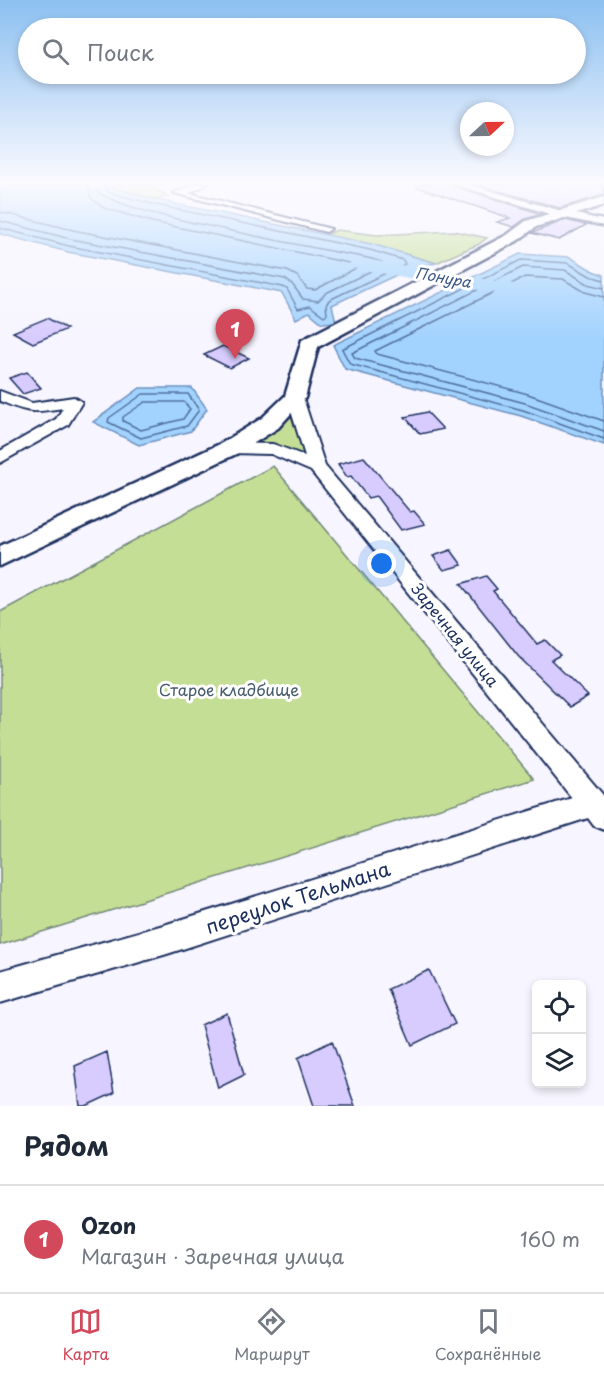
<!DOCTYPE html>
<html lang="ru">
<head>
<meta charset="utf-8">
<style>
	body { margin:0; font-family:"Playpen Sans",sans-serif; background:#f2f2f3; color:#1f2937 }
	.controls { position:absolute; right:18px; bottom:18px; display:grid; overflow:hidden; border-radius:9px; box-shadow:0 3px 9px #0003 }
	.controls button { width:54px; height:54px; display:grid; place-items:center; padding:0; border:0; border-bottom:2px solid #e0e1e3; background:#fff; color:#1f2937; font:30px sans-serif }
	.compass { position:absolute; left:460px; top:102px; width:54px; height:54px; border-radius:50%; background:#fff; box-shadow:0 3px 9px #0003; rotate:68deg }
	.you { position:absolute; left:382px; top:564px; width:21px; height:21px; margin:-15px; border:4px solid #fff; border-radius:50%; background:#1a73e8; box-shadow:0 0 0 9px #1a73e833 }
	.badge { display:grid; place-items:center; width:39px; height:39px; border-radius:50%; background:#d1495b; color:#fff; font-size:20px; font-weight:700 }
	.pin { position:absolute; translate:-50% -50px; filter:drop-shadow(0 2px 3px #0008) }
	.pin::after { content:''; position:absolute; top:32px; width:21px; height:18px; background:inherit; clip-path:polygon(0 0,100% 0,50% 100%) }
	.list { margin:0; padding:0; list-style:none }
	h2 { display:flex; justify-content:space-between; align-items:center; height:78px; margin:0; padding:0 24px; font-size:26px }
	h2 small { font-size:20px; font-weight:400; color:#747a83 }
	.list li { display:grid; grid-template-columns:39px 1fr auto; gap:18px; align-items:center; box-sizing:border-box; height:108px; padding:0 24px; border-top:2px solid #e0e1e3 }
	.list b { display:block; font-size:22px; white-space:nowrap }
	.list p { margin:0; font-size:20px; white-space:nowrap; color:#747a83 }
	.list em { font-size:20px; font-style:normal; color:#747a83 }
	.icon { flex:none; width:33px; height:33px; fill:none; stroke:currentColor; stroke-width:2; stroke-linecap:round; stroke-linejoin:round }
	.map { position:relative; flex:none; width:604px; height:1106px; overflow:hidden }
	.search { position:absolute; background:#fff; box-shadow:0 3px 9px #0003; left:18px; right:18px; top:18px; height:66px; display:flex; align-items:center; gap:15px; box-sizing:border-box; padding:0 21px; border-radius:33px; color:#747a83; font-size:22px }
	.sheet { height:186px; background:#fff }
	nav { display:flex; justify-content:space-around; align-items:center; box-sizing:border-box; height:84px; border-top:2px solid #e0e1e3; background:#fff; font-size:16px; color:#747a83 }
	nav a { display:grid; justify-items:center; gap:3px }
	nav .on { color:#d1495b }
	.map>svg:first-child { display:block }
	.green { fill:#c5de95; stroke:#70867a; stroke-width:1.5 }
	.water { fill:#a2d2fe; stroke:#6c91be; stroke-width:1.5 }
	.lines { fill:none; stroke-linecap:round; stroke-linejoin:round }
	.shore { stroke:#51709e; stroke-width:1.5 }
	.river { fill:#a2d2fe; fill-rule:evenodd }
	.building { fill:#d8ccfe; stroke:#1b2f5e; stroke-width:1.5 }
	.street-casing { stroke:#1b2f5e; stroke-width:4 }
	.secondary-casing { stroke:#1b2f5e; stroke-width:5 }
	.street { fill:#fff; fill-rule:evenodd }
	.secondary { fill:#fff; fill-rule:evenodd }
	.labels { text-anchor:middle; stroke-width:6; stroke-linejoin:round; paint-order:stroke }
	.far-water-label { font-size:15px; font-style:italic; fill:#3d5886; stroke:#fff }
	.street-label { font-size:16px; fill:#1b2f5e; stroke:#fff }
	.park-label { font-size:16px; fill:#465b6c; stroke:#fff }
	.near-street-label { font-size:20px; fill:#1b2f5e; stroke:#fff }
</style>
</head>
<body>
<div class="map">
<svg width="604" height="1106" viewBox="0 0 604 1106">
	<rect width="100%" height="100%" fill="#f7f5ff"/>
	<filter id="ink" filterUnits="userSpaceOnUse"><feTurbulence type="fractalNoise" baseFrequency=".0167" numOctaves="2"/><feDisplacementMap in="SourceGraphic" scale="12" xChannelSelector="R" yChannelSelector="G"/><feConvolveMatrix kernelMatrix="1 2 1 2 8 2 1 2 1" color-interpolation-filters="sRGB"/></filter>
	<g filter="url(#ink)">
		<path class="green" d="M99,184h45l24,12 -11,4z
			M337,230l40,5 77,-4 33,7 -8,6 -43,19 -65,-19 -47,-8z
			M295,398l22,69 -44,-18 -43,-1z
			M273,466l261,313 -534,166v-333z"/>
		<path class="water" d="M0,184h99l58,16 214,44 65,19 -29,7 -75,35 4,17 -14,1 -13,-11 -13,7 -14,-26 -214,-41 -68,-18z
			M520,254l50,3 23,14 11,4v170l-83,-29 -176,-47 -12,-24z
			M140,388h52l15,21 -16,22 -52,14 -46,-23z"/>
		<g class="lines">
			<path class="shore" d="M0,212l73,18 214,41 10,5 10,13 8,1 41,-22 -2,-4 -202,-42 -48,-14 -13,-10 -4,-14
				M0,221l71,18 214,40 7,5 11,15 15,2 8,-8 57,-28 -1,-3 -14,-4c-55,-10 -109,-21 -164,-33 -35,-8 -73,-15 -106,-32l-2,-9
				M0,228l69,18 214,41 4,2 11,20 12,-3 14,10 3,-2 -1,-9 3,-5 76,-36 -2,-4 -33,-10 -214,-45 -48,-13 -5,-8
				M604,280l-14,-4 -22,-13 -47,-3 -179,89 8,15 173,46 81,29
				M604,288l-16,-4 -23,-14 -42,-3 -171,86 3,5 170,45 79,28
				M604,297l-19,-5 -22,-13 -38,-2 -150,74 2,3 151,40 76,27
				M143,394h45l11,16 -12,16 -46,12 -33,-16 1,-4z
				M145,402h39l6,7 -7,10 -42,11 -18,-9v-4z"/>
			<path class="river" d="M359,258l149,25 8,1 3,5 -3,5 -8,1 -156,-27 -3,-4 3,-4z"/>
		</g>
		<path class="building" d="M417,184h35l1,2 89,28 -17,5 -11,8 -17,-5 13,-4 -93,-31z
			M474,184h130v11l-44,13z
			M565,220l21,5 -27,15 -27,-7z
			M47,318l20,11 -34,14 -20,-11z
			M223,346l26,12 -19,10 -26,-13z
			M27,372l14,16 -18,6 -14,-16z
			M427,412l16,17 -23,5 -15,-17z
			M364,457l46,55 4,-1 11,13 -24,6 -25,-34 -8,2 -17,-22 -4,1 -9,-13z
			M451,550l11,15 -18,5 -11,-14z
			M486,576l11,13 -4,2 44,53 8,-4 15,15 -9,5 37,36 -18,11 -52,-51 -57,-72z
			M429,970l26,54 -43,21 -24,-56z
			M227,1013l17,62 -26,13 -17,-63z
			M332,1041l23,65h-41l-16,-48z
			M107,1052l7,41 -28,13h-6l-5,-40z"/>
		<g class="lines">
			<g class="street-casing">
				<path id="street" d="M196,184h12l-19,9 142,36 -5,3 -152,-39z
					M454,184h13l95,27 42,9v6l-48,-10z
					M0,391l32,12 42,-6 8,5 -14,23 -68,38v-12l56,-32 7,-11c-32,5 -34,5 -63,-7z
					M295,393l8,5 22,68 278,329 1,35 -10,-4 -6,-8 -421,136 -167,49v-32l167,-47 405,-126 -261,-327 -40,-17 -41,-1 -8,-5 8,-5 43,1 32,12 -18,-58z"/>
			</g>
			<g class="secondary-casing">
				<path id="secondary" d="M604,197v8l-68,22 -19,14 -199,106 -13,51 -27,30 -40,25 -238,113v-20l222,-103 40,-25 23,-22 17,-56 205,-105 19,-14z"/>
			</g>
			<use href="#street" class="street"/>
			<use href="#secondary" class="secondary"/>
		</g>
	</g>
	<linearGradient id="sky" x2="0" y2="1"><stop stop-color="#8cc0f1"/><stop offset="0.54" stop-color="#fbfaff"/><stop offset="1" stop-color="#fbfaff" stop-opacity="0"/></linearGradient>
	<rect width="604" height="338" fill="url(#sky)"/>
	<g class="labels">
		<g class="far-water-label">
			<text transform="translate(443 278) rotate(10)" y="5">Понура</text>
		</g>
		<g class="street-label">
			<text transform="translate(455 635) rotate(51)" y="6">Заречная улица</text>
		</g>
		<g class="park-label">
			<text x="229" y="696">Старое кладбище</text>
		</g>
		<g class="near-street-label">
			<text transform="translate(298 898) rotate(-18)" y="7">переулок Тельмана</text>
		</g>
	</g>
</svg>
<div class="controls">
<button><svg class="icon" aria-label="locate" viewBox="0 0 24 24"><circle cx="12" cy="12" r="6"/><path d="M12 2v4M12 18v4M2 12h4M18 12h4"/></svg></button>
<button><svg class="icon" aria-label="layers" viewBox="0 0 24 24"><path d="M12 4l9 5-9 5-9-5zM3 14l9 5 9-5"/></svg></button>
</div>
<svg class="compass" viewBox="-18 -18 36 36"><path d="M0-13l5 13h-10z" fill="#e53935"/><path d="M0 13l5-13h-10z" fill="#747a83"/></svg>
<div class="you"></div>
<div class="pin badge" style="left:235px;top:359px">1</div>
<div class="search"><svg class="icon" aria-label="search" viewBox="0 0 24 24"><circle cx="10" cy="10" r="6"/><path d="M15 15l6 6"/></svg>Поиск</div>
</div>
<section class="sheet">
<h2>Рядом<small></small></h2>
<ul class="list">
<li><span class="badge">1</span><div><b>Ozon</b><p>Магазин · Заречная улица</p></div><em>160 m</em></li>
</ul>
</section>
<nav>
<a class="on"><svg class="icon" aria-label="map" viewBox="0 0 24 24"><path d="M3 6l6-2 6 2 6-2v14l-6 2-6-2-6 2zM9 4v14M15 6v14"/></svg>Карта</a>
<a><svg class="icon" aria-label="directions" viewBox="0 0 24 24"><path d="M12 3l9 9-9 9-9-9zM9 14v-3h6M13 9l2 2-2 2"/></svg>Маршрут</a>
<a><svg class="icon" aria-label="saved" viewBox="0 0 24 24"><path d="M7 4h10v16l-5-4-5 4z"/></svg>Сохранённые</a>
</nav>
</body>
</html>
